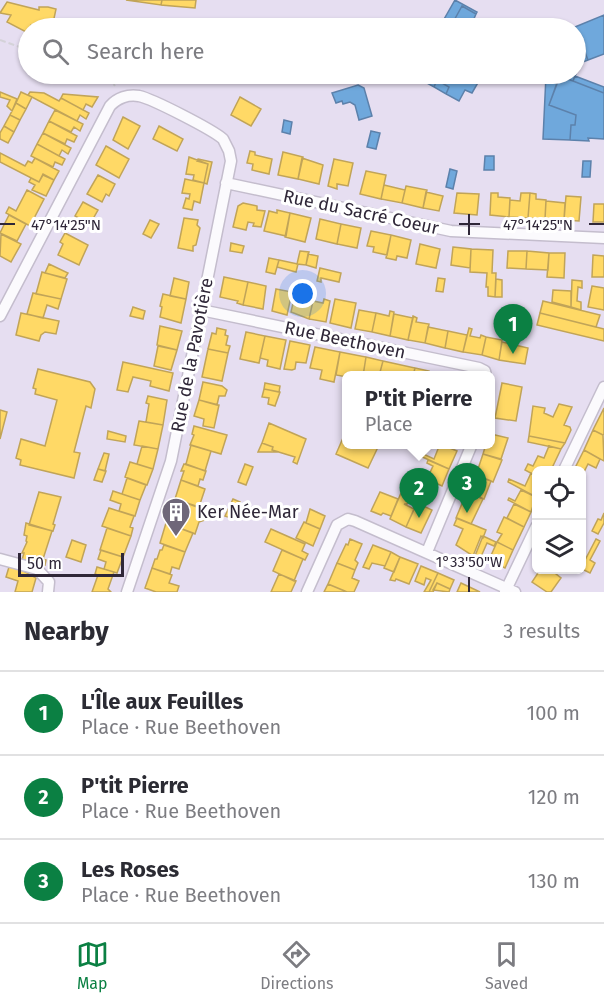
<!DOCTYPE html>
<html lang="en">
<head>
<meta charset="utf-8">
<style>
	body { margin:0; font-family:"Fira Sans",sans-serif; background:#f2f2f3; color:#2b2b33 }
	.controls { position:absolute; right:18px; bottom:18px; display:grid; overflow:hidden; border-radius:9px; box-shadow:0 2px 4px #0004 }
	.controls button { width:54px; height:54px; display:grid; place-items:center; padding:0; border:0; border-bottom:2px solid #e1e1e2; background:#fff; color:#2b2b33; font:30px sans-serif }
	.scale { position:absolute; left:18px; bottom:15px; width:106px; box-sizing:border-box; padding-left:6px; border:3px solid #2f2738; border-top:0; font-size:16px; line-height:21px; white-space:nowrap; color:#2f2738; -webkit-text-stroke:4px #fff; paint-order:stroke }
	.you { position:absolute; left:303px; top:294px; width:21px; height:21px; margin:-15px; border:4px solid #fff; border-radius:50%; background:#1a73e8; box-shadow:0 0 0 9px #1a73e833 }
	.badge { display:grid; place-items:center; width:39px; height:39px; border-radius:50%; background:#0b8043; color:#fff; font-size:20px; font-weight:700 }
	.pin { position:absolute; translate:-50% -50px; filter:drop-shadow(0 2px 3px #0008) }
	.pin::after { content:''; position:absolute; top:32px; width:21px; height:18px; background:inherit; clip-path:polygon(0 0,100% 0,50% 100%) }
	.popup { position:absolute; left:342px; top:371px; width:153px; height:78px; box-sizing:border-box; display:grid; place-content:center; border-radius:9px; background:#fff; filter:drop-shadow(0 2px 4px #0005); font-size:20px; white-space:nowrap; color:#7c7c81 }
	.popup b { font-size:22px; color:#2b2b33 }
	.popup::after { content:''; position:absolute; left:50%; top:100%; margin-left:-12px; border:12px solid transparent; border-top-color:#fff }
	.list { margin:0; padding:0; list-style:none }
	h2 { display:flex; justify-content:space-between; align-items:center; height:78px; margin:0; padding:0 24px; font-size:26px }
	h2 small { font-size:20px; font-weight:400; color:#7c7c81 }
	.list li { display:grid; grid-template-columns:39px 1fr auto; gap:18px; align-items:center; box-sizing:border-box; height:84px; padding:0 24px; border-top:2px solid #e1e1e2 }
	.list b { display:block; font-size:22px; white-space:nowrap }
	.list p { margin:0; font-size:20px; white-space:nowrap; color:#7c7c81 }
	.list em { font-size:20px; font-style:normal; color:#7c7c81 }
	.icon { flex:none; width:33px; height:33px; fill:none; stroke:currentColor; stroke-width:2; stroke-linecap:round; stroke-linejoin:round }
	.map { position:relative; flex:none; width:604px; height:592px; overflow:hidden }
	.search { position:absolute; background:#fff; box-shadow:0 2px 4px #0004; left:18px; right:18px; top:18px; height:66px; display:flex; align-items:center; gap:15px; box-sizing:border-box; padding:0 21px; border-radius:33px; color:#7c7c81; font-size:22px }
	.sheet { height:330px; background:#fff }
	nav { display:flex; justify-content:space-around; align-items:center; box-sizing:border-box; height:84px; border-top:2px solid #e1e1e2; background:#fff; font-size:16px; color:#7c7c81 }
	nav a { display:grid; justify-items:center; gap:3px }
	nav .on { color:#0b8043 }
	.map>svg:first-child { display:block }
	.homes { fill:#ffd966; stroke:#c1a458; stroke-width:1.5 }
	.schools { fill:#6fa8dc; stroke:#5c81ab; stroke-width:1.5 }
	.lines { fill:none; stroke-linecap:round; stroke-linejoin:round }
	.street-casing { stroke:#c4bdcd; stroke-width:13 }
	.path { stroke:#d4d2d8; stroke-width:2; stroke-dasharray:6 3; stroke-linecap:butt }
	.street { stroke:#fbfafd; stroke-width:10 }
	.ticks { fill:none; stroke:#2f2738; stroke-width:2 }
	.labels { text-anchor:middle; stroke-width:6; stroke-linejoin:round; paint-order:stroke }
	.street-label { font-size:18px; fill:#2f2738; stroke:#fff }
	.poi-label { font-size:18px; fill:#2f2738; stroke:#fff; text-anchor:start }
	.ticks-label { font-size:15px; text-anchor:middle; fill:#2f2738; stroke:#fff; stroke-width:6; stroke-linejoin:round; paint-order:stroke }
</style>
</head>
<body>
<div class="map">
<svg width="604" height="592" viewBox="0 0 604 592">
	<rect width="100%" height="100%" fill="#e6def1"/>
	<path class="homes" d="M126,0h36l-1,5z
		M162,0h34l-1,8 -34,-3z
		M7,2l32,8v-3h9l8,2 -4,19 -21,-3 -3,8 -21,-11 4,-7 -11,-2z
		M0,92l17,7 -5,12 -5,-5 3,-6 -10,-3z
		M21,92l11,5 -6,12 -10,-6z
		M30,92l14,1 15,8 2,-3 28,15 -3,6 -6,-4 -3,6 -49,-26z
		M63,94l35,3 -6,10 -6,-3 -3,6 -22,-12z
		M240,97l21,12 -10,17 -20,-11z
		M16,103l10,6 -6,11 -10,-5z
		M55,110l28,14 -3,7 -6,-4 -3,5 -22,-11z
		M10,115l10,5 -6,12 -10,-6z
		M123,117l17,9 -12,23 -15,-9z
		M49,121l28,15 -3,6 -7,-3 -2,5 -22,-11z
		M4,126l10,6 -6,11 -8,-4v-6z
		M159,126l24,13 -6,12 -24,-12z
		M43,133l28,15 -3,6 -6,-4 -3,6 -22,-12z
		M37,144l28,15 -3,6 -7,-3 -2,5 -22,-11z
		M106,146l23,13 -10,19 -23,-13z
		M250,151l5,1v3l17,4 -3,15 -17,-4 1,-6 -6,-1z
		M283,152l20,5 -5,22 -20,-4z
		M0,153l25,13 3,-5 4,2 3,-5 24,13 -5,9 -11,-6 -4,8 -39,-20z
		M189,157l19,7 -4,19 -11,-3 1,-5 -8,-1z
		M302,158l21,7 -4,19 -21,-5z
		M198,159l14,3 -5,22 -3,-1 4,-19 -11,-3z
		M334,159l19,4 -5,23 -11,-2v5l-9,-3z
		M366,171l20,4 -5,24 -21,-5z
		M43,175l11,5 -8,16 -14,-6 3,-5 -6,-3 2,-4 8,4z
		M98,175l17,9 -6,12 -3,-2 -4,8 -15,-8z
		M185,179l19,4 -4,20 -6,-2 -2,9 -9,-2 3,-10 3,1 1,-5 -8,-1z
		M384,185l21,5 -3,13 -21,-4z
		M406,186l21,4 -4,18 -21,-5z
		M27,190l17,9 -14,27 -24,-13 3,-6 7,4z
		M426,192l17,4 -4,15 -16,-3z
		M457,193l22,1 -2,21 -23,-2z
		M491,193h7v4l12,1 -1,19 -19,-2z
		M521,193h9l-2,25 -19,-1 1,-17 10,1z
		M530,193l6,1v5l10,1 -1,19 -17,-1z
		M566,196l15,1 -2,24 -15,-1z
		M546,201l19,2 -1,17 -19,-1z
		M83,202l15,8 -8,14 -15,-8z
		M243,203l14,3v4l8,1 -4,16 -8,-1 1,-3 -6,-1 -2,8 -13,-3 5,-21z
		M594,204h10v18h-11z
		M277,210l13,3 -4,23 -22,-5 5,-20 8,2z
		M290,213l21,5 -6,24 -20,-5z
		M9,215l17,9 -9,17 -17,-8z
		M184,218l14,2 -1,5 3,3 -4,17 -3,1v5l-15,-3z
		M320,219l21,5 -4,20 -21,-5z
		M150,220l9,4 -8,14 -8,-4z
		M341,224l20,4 -4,20 -20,-4z
		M371,231l20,4 -4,20 -14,-3 1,-5 -7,-1z
		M65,233l23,12 -9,20 -21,-10 5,-11 -3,-2z
		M1,234l20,10 -10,18 -11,-6z
		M391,235l20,5 -4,18 -10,-2 -1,4 -10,-2z
		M231,243l13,3 -2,7 -12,-2z
		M420,244l20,5 -4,19 -20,-4z
		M453,247l18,2 -1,19 -19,-3z
		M471,249l22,1 -1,23h4l-1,24 -7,-1v-9h-2l1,-14 -17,-1z
		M300,251l9,1 -3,13 -9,-1z
		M508,251h19l-1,18 -19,-1z
		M527,251l22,2 -1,17 -22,-1z
		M549,253h16l-1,25 -17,-1z
		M308,254l10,2 -2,12 -10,-3z
		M593,255l11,1v21h-12z
		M269,258l10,2 -4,14 -9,-2z
		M279,260l19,4 -2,8 -19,-5z
		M49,264l19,9 -3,5 -20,-5z
		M320,268l21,5 -2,9 -18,-4v4l-4,-1z
		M42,272l25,7 -6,20 -25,-5z
		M224,277l24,5 -5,23 -6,-2 1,-2 -18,-4z
		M174,278l15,4 -3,17 -16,-3z
		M438,278l7,1 -2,13 -7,-1z
		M496,279l6,1v17h-7z
		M572,280l10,1v7l-4,-1 -1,14 4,1v8l-10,-3z
		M248,282l18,4 -3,23 -20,-4z
		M592,286l12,2v22l-16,-3z
		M276,289l16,3 -5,23 -15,-4z
		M553,290l18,1v16l-19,-5z
		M33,293l28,6 -3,10 -11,-4 -4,13 -16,-4z
		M163,294l23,5 -5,24 -21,-6 2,-10 -2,-1z
		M295,294l7,1 -1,3 12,3 -4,18 -18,-7z
		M324,299l6,2 -4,21 -17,-3 4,-18 10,2z
		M335,299l21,4 -5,25 -21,-5z
		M543,301l57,14 -4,12 -56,-14z
		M133,307l12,4 -2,8 -13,-3z
		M359,310l17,3 -4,19 -17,-3z
		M390,311l4,1 -4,24 -18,-4 4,-19 13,3z
		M21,313l38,8 -3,13 -11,-2 -4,3 -2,6 -23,-6z
		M540,313l64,16v12l-67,-16z
		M394,314l19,4 -5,22 -18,-4z
		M413,316l4,2 -1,4 13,2 -4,19 -17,-3z
		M160,326l22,5 -5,19 -20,-5z
		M428,327l20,4 -3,17 -20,-5z
		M217,328l9,2 -1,5 3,1 -2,9 4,1 -2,7 -20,-4 4,-16 4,1z
		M469,328l3,1 -2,7 10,2 1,-3 5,2 -4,18 -19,-3z
		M448,331l19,4 -4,17 -18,-4z
		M246,332l19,4 -6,27 -19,-4z
		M265,336l21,4 -6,29 -13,-3 1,-6 -8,-2z
		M486,337l16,3 -3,20 -17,-5z
		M290,341l20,4 -4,18 -10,-1 -1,7 -3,1 -8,-1z
		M502,342l26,6 -3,16 -26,-4z
		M158,346l19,4 -6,20 -17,-4z
		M315,347l25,5 -6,30 -14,-3 2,-9 -12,-2z
		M208,349l20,4 -6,28 -20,-4z
		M340,352l26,5 -3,19 -14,-2 -2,3 -11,-2z
		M366,357l17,4 -4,15h-16z
		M383,361l32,7 -2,8h-34z
		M123,362l50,11 -4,18 -19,-5 1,-5 -18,-4 -5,15 -11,-2z
		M415,368l14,3 -1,5h-15z
		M38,369l52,13 5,7 -4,19 -5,-2 -12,46 6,1 -6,25 -54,-13 1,-5 -5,-2 5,-19 24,7 12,-46 -22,-6 1,-5 -3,-1z
		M203,382l19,4 5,4 -2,6h-6l-2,9 -18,-5z
		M265,383l15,3 -1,6 -15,-3z
		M502,383l20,4 -6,34 -21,-3z
		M264,389l16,3 -5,14 -7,-2 1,-6 -7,-1z
		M148,396l19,4 -4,25 -17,-3 3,-18 -3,-1z
		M199,400l20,5 -5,23 -11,-2 1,-7 -10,-3z
		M559,404l13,3 -8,18 6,2 1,3 -6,13 -36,-7 4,-30 12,2 -1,5 9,4z
		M604,408v26l-1,1 -10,-5z
		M0,410l7,2 -7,27z
		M139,421l24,4 -5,24 -24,-4z
		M269,423l37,16 -9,25 -4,-2 2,-5 -23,-7 1,-3 -11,-4z
		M194,426l33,9 -6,19 -31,-9 4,-10 -2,-1z
		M593,430l10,5 1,26 -20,-11z
		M108,431l18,5 -1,6 -18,-3z
		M346,431l1,13 32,1 -11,23 -32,-14z
		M491,434l17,4 -7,21 -18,-5 3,-10h5z
		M529,436l36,7 -4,6 -33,-7z
		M262,443l11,4 -1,3 7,2h-21z
		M440,444l17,7 -8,18 -31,-14 1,-3 15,7z
		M191,445l20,6 -6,20 -19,-7z
		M142,446l16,3 -5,20 -16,-5z
		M549,446l12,3 -10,21h-15v6l-11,-6 3,-6 5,2 5,-10 6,2z
		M584,450l16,9 -4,9 -8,-4 -4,8 -9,-4z
		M104,453l5,1 -4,17 -7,-2z
		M483,454l19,6 -9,22 -17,-7z
		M428,460l21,9 -7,17 -15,-7 6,-13 -6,-3z
		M130,462l23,7 -6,16 -22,-8z
		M184,464l22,7 -3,9 -3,-1 -2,7 -17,-6 3,-9h-3z
		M245,464l8,3 -7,18 -8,-3z
		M98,469l8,2 -4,11 -8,-2z
		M531,473l5,3v21l-28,-15 1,-3 16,7z
		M476,475l15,6 -7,18 -15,-6z
		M127,478l19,7 -6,15 -18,-6z
		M181,480l24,9 -6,18 -24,-8z
		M521,490l15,7 -5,15 -23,-12 1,-2 6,3z
		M113,491l27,9 -5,16 -16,-5 2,-7 -11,-4z
		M39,492l22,5 -8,27 2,1 -2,6 -24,-6z
		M380,492l18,7 -7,17 -8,-3 -2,2 -10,-4z
		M401,493l9,4 -3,7h-3l10,5 -8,18 -16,-8z
		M469,493l14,6 -12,25 -15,-6 10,-24z
		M175,499l33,12 -3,9 -6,2 -4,12 -29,-11z
		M233,499l7,3 -6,17 -9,-3z
		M417,503l15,7 -11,23 -15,-6z
		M514,504l17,8 -7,15 -17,-9z
		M109,508l25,8 -4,11 3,1 -2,8 -29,-10z
		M310,509l15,7 -5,13 -14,-6z
		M604,513v10l-6,11 -6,-3 6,-12 3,1z
		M504,517l20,10 -11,23 -16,-8 5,-8 -5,-2z
		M457,518l29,12 -3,8 -2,-2 -8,20 -17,-11 7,-16 -9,-4z
		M304,522l16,7 -7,17 -17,-8z
		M26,523l26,8 -9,28 3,1 -1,5 -23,-5 2,-7h-2l5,-11 -1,-1 1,-5 -3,-1z
		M166,523l27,10 -8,19 -25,-9z
		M107,528l24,8 -8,21 -23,-7z
		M271,529l34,15 -3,7 6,3 -3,6 -40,-18z
		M483,536l13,6 -2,4 -7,-3 -7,16 -5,-3z
		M350,539l12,5 -7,16 3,3 -3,7 -18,-7 9,-19 2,1z
		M596,539l4,2 -10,19 5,3 -5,10 -8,-4v-3z
		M72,540l14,5 -5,17 -15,-5z
		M497,542l16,8 -8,18 -16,-8z
		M164,545l21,7 -6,17 -7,-2 -2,7 -18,-6 3,-9h2l3,-9h2z
		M373,545l18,7 -6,14 -13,-3 -3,6 -6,-2z
		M101,550l22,7 -6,16 -13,-4 2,-7 -8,-3z
		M282,550l21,9 -9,22 -21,-10z
		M391,552l9,5 -6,15 -10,-4z
		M400,557l18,7 -9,20 -13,-5 -1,2 -5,-1z
		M337,563l18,7 -3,8 7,3 -5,11h-7l-19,-8z
		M421,566l17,7 -9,19h-5l7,-12 -5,-2 -2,7 -9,-4z
		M9,567l13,3 14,8 -4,14h-17l3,-11 -12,-4z
		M97,567l17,5 -6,17 3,3h-19l6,-17 -3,-1z
		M152,568l20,7 -3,8 10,3 -2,6h-21l-11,-4z
		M540,570h11l10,8 -10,14h-4l-15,-10z
		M438,573l16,7 -4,9 -13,-6 -4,9h-4z
		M279,574l17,7 -5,11h-20z
		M437,583l13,6 -1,3 -16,-2z
		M461,583l19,9h-23z
		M328,584l17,7v1h-21z"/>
	<path class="schools" d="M455,0l22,12 -1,2 -14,-8 -10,18 -5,-3 -5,7h-3z
		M462,6l14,8 -3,7 11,7 4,-7 13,7h-59l5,-7 5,3z
		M604,15v39l-16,6 -13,-33z
		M576,29l12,31 -8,3 -7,18 -13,-5 -2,4 -15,-6h33z
		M425,74h58l-11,19 -7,-3 -6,11 -13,-7 3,-7 -12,-7 -3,7 -9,-5 4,-7z
		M546,75l12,5 -9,25 27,10 -1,10h-4l-1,15 -27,-1z
		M560,76l44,17v46l-16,-1 1,3 -19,-1 1,-15h4l1,-10 -27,-10z
		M575,76l29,11v6l-31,-12z
		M437,80l12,7 -3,7 -12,-7z
		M358,85l6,3 8,28 -13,4 -4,-15 -5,-3 -7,2 -1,-3 -6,2 -4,-10z
		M284,120l8,2 -2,12 -8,-2z
		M371,131l9,2 -4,16 -9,-2z
		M485,156h9v14h-10z
		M583,161h8l-1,16h-8z
		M450,169l7,2 -4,18 -7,-2z"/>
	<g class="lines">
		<g class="street-casing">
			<path id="street" d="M226,183l225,48 153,7
				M201,310l278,58 6,3 1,5
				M0,316l110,-210c7,-8 18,-12 29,-10 14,3 74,34 84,43l6,12 2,10 -60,300 -44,131
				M564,470l40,-83
				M427,552l45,-108
				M0,559l37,10 12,13 -1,10
				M307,592l30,-67 11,-6 7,2 160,71
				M505,592l31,-65"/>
		</g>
		<path class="path" d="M0,40l28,10
			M89,74l23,8 3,4"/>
		<use href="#street" class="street"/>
	</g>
	<path class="ticks" d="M469,214v21M0,224h15M459,224h21M589,224h15M469,577v15"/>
	<defs>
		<g id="building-pin" transform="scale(1.5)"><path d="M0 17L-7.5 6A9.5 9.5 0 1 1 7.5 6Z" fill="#6f6779" stroke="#fff"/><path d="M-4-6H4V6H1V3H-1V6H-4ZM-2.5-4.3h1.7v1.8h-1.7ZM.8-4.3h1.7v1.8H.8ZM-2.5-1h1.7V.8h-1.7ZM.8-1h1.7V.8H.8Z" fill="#fff"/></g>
	</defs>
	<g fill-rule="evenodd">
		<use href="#building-pin" x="176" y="512"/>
	</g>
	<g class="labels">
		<g class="street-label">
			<text transform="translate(361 212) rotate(12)" y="6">Rue du Sacré Coeur</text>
			<text transform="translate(345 340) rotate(12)" y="6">Rue Beethoven</text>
			<text transform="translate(192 355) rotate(-79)" y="6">Rue de la Pavotière</text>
		</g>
		<g class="poi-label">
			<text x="197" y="518">Ker Née-Mar</text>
		</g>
	</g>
	<g class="ticks-label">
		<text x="66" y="230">47°14'25"N</text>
		<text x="538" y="230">47°14'25"N</text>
		<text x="469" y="567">1°33'50"W</text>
	</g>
</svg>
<div class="controls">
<button><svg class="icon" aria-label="locate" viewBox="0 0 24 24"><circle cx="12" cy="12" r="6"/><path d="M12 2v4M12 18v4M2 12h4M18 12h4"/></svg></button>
<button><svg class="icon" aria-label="layers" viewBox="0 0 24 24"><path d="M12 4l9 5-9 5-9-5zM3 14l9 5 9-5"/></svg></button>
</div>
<div class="scale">50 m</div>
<div class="you"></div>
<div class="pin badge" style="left:513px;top:354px">1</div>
<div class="pin badge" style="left:419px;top:518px">2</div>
<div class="popup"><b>P'tit Pierre</b>Place</div>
<div class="pin badge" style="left:467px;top:513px">3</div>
<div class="search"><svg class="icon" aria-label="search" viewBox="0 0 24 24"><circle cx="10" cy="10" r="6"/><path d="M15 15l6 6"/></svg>Search here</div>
</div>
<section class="sheet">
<h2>Nearby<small>3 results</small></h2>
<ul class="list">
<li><span class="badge">1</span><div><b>L'Île aux Feuilles</b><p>Place · Rue Beethoven</p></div><em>100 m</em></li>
<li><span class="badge">2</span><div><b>P'tit Pierre</b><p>Place · Rue Beethoven</p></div><em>120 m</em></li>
<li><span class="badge">3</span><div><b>Les Roses</b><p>Place · Rue Beethoven</p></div><em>130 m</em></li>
</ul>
</section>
<nav>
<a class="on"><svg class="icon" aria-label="map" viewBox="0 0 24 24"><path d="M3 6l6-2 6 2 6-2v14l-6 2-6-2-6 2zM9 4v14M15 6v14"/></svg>Map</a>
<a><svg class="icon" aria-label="directions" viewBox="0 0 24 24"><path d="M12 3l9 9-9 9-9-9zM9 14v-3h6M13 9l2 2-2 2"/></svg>Directions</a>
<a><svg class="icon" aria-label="saved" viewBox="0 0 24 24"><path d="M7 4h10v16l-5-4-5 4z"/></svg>Saved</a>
</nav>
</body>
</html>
